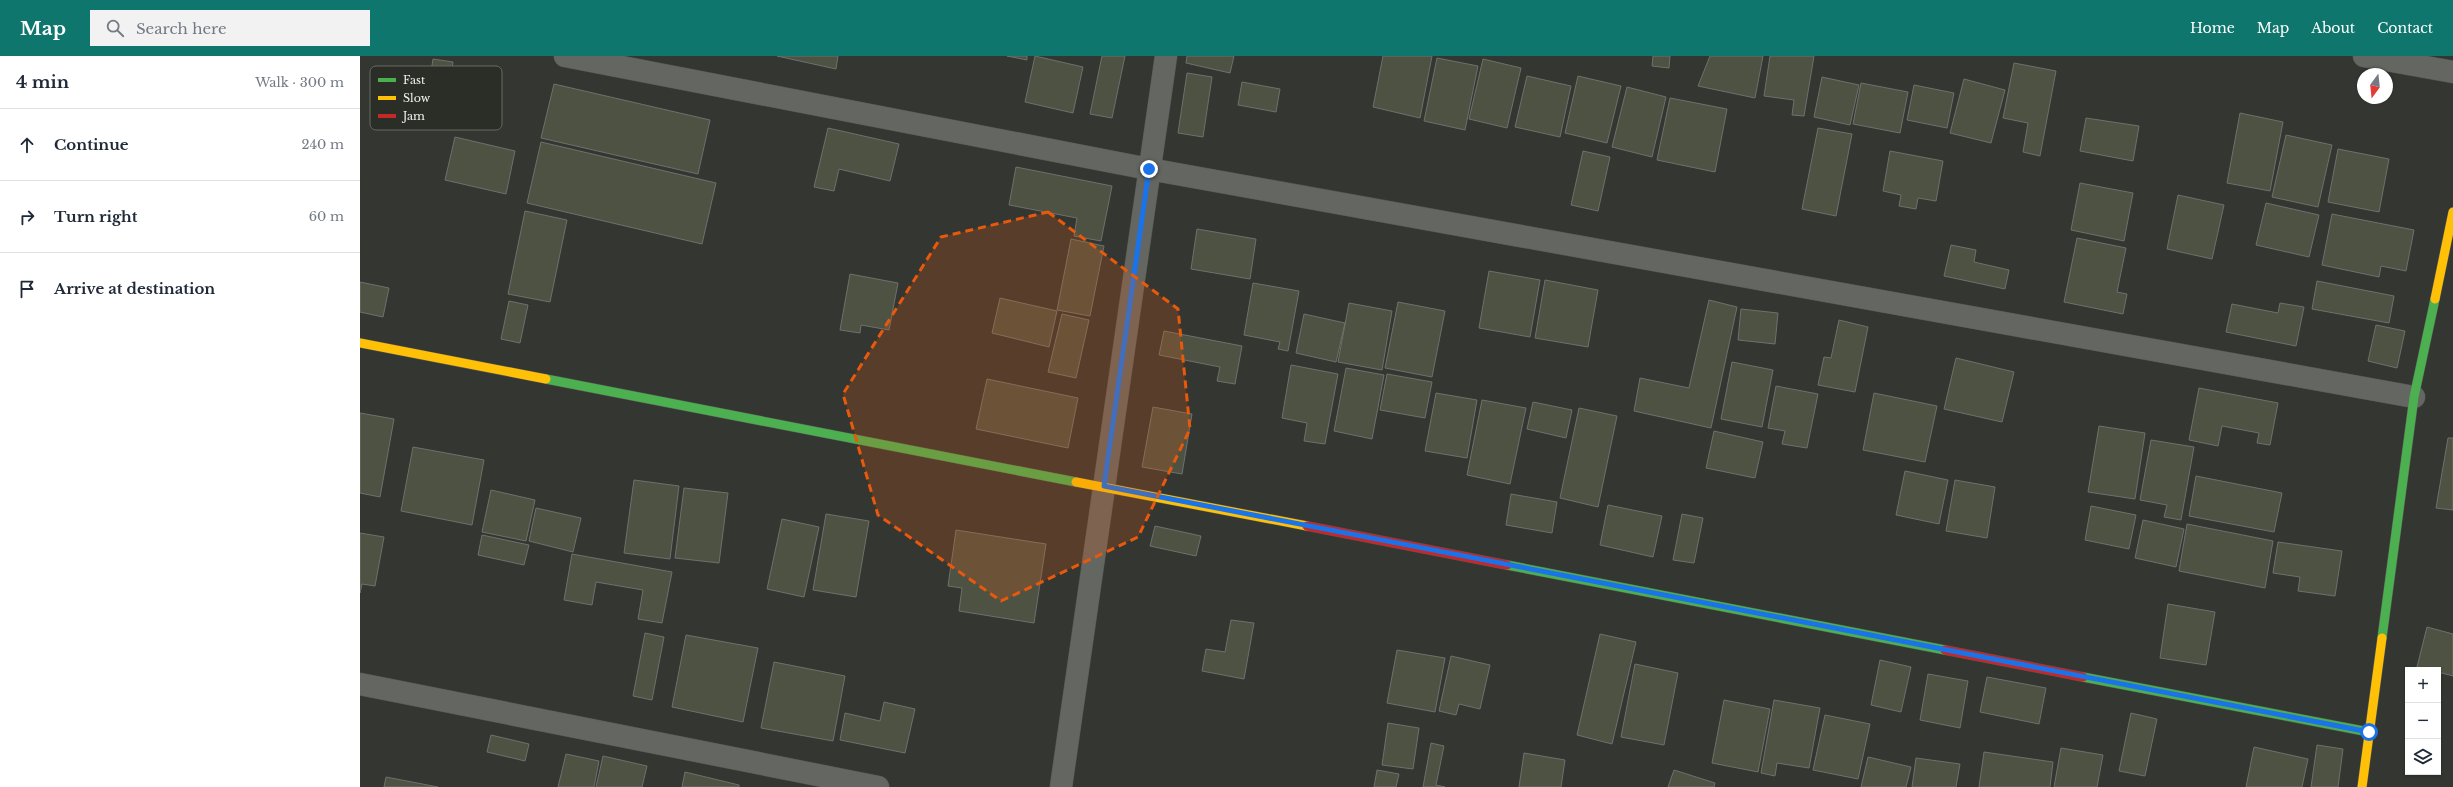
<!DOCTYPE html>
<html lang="en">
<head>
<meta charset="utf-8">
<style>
	body { margin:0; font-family:"Libre Baskerville",serif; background:#f2f2f3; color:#1f2937 }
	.controls { position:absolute; right:12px; bottom:12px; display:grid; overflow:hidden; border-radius:0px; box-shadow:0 1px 3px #0004 }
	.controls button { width:36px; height:36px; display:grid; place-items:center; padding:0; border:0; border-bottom:1px solid #e0e1e3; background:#fff; color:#1f2937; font:20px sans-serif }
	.compass { position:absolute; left:1997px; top:12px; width:36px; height:36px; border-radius:50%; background:#fff; box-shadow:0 1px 3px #0004; rotate:195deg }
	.stop { position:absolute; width:12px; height:12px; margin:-9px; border:3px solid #1a73e8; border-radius:50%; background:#fff }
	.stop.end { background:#1a73e8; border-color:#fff; box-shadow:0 1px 4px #0008 }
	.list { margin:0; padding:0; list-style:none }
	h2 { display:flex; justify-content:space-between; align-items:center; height:52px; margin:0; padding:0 16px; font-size:17px }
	h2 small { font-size:13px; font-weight:400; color:#747a83 }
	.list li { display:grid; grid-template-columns:26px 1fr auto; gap:12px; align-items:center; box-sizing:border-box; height:72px; padding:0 16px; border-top:1px solid #e0e1e3 }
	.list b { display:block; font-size:15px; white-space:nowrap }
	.list em { font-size:13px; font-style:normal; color:#747a83 }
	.icon { flex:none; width:22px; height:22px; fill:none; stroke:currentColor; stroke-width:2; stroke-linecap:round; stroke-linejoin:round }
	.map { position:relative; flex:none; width:2093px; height:731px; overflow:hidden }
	header { display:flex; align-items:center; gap:24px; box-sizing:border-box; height:56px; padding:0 20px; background:#0f766e; color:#fff }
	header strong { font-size:19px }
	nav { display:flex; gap:22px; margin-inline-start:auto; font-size:14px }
	.search { width:280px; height:36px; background:#f2f2f3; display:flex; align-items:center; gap:10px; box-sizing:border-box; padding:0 14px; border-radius:0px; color:#747a83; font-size:15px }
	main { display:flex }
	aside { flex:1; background:#fff }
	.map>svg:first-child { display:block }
	.building { fill:#4e5243; stroke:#6f706d }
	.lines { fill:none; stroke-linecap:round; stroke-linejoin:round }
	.street-casing { stroke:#545551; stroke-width:23 }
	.fast-casing { stroke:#545551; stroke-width:10 }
	.slow-casing { stroke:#545551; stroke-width:10 }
	.jam-casing { stroke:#545551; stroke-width:10 }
	.street { stroke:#646662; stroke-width:22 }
	.fast { stroke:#4caf50; stroke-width:9 }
	.slow { stroke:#ffc107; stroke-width:9 }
	.jam { stroke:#c62828; stroke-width:9 }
	.route { stroke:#1a73e8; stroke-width:5 }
	.marked { fill:#e8590c; fill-opacity:0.2; stroke:#e8590c; stroke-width:3; stroke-dasharray:8 5; stroke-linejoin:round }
	.key { fill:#2b2d27; stroke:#676863; stroke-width:1 }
	.key-label { font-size:11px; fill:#f2f3ef }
</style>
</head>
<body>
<header>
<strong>Map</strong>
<div class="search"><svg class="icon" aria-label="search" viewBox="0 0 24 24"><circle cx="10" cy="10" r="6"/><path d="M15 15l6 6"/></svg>Search here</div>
<nav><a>Home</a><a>Map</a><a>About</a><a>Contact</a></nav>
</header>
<main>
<aside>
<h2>4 min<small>Walk · 300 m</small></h2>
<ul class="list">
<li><svg class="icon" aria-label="ahead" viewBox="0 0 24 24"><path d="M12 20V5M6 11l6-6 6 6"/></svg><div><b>Continue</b></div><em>240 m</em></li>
<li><svg class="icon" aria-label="right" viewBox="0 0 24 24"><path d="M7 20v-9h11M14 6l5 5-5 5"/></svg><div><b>Turn right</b></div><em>60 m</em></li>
<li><svg class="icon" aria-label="arrive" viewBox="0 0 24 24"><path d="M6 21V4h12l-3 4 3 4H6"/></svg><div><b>Arrive at destination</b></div></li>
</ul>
</aside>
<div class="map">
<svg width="2093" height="731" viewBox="0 0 2093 731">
	<rect width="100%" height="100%" fill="#343632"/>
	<path class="building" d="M417,0h61l-2,13z
		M647,0h20v4z
		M675,0l48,11 -10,46 -48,-11z
		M742,0h23l-13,62 -22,-4z
		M827,0h47l-4,17 -44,-10z
		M1023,0h49l-12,62 -47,-11z
		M1293,0h17l-1,12 -17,-2z
		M1350,0h53l-8,42 -57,-12z
		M1410,0h44l-10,60 -12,-1 2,-15 -30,-4z
		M1077,2l41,8 -13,64 -41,-9z
		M73,3l20,3 -8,57 -21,-3z
		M1123,3l38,9 -14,60 -38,-9z
		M1654,7l42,8 -16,85 -17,-4 5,-29 -25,-5z
		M827,17l25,4 -9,60 -25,-4z
		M1167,20l44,10 -11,51 -45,-10z
		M1218,20l43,10 -14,57 -42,-10z
		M1462,21l37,8 -9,40 -36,-8z
		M1604,23l41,11 -14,53 -41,-10z
		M882,26l38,7 -4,23 -38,-7z
		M1501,27l47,9 -8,41 -47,-9z
		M194,28l156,36 -12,54 -157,-36z
		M1554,29l40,8 -7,35 -40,-8z
		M1267,31l39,10 -14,60 -40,-10z
		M1310,42l57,11 -12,63 -58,-12z
		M1880,57l43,9 -13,69 -43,-8z
		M1726,62l53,8 -6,35 -53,-10z
		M468,72l71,16 -9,37 -51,-12 -5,22 -20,-4z
		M1458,72l34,6 -16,82 -34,-7z
		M1926,79l46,10 -14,62 -46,-10z
		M95,81l60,14 -9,43 -61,-14z
		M181,86l175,41 -14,61 -175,-41z
		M1978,93l51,10 -10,53 -51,-10z
		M1223,95l27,6 -12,54 -27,-6z
		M1530,95l53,10 -7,40 -18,-3 -2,11 -17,-3 2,-11 -18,-4z
		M656,111l96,19 -11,55 -27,-5 3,-18 -68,-13z
		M1720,127l53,10 -9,48 -53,-11z
		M1818,139l46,10 -12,54 -45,-10z
		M1906,147l53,12 -10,42 -53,-12z
		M165,155l42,9 -17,82 -42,-8z
		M1972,158l82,16 -8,41 -25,-5 -2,11 -57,-12z
		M837,173l59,10 -6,40 -59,-10z
		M1717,182l49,10 -9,44 10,2 -4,20 -59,-12z
		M711,183l33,7 -14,70 -33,-6z
		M1591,189l25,5 -2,12 35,8 -4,19 -61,-13z
		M1129,215l51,9 -10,57 -51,-9z
		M490,218l48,9 -9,47 -28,-5 -1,8 -20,-3z
		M1185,224l53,10 -10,57 -53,-9z
		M1957,225l77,15 -5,27 -77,-14z
		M0,226l29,6 -6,29 -23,-5z
		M893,227l46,8 -11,60 -10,-2 2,-7 -36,-7z
		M640,242l57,13 -8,36 -57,-14z
		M1349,244l28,7 -26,121 -77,-17 6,-33 49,10z
		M149,245l19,4 -8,38 -19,-4z
		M1038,246l47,9 -13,66 -47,-9z
		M989,247l43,8 -10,59 -44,-8z
		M1920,247l24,4 -8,39 -70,-14 6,-28 46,9z
		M1381,253l37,4 -3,31 -37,-4z
		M702,258l27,6 -13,58 -28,-6z
		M944,258l41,9 -9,39 -40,-9z
		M1479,264l29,7 -13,65 -37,-7 6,-28 7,1z
		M2016,269l29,6 -8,37 -29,-7z
		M804,275l78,15 -7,38 -18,-3 3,-14 -61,-12z
		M1596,302l58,14 -12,50 -58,-13z
		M1372,306l41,8 -11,57 -41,-8z
		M931,309l47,9 -13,70 -21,-3 3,-18 -25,-5z
		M986,312l38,7 -12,64 -38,-8z
		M1027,318l45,8 -7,36 -45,-8z
		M627,323l91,19 -10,50 -92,-19z
		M1416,330l42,8 -11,54 -25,-4 3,-13 -17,-3z
		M1839,332l79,15 -8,42 -13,-2 2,-10 -37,-7 -4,20 -29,-6z
		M1076,337l41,7 -10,58 -42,-7z
		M1514,337l63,13 -12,56 -62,-12z
		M1122,344l44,8 -16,76 -43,-9z
		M1173,346l39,8 -6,28 -39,-9z
		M793,351l39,7 -10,60 -40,-7z
		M1219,352l38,8 -19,91 -38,-9z
		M0,357l34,6 -14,78 -20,-4z
		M1739,370l46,7 -10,66 -47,-7z
		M1354,375l49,11 -8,36 -49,-10z
		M2088,382h5v72l-17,-2z
		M1791,384l43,7 -13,73 -17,-3 3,-12 -27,-5z
		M53,391l71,13 -12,65 -71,-14z
		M1545,415l43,9 -9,44 -43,-9z
		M1836,420l86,17 -8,39 -85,-16z
		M274,424l45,6 -9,73 -46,-6z
		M1595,424l40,7 -8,51 -41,-7z
		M324,432l44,5 -9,70 -44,-5z
		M131,434l44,10 -9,41 -44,-9z
		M1151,438l46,8 -5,31 -46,-8z
		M1248,449l54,11 -9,41 -53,-12z
		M1731,450l45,9 -7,34 -44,-9z
		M176,452l45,10 -8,34 -44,-11z
		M466,458l43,7 -13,76 -43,-7z
		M1322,458l21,4 -9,45 -21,-3z
		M422,463l37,8 -15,70 -37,-8z
		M1783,464l41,9 -8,38 -41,-9z
		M1827,468l86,17 -8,47 -86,-17z
		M795,470l46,10 -5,20 -46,-10z
		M596,474l90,14 -12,79 -75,-12 3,-23 -14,-2z
		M0,477l24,4 -9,49 -13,-2 -2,9z
		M122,479l47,10 -5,20 -46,-10z
		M1918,486l64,9 -7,45 -37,-5 2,-14 -27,-4z
		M212,498l100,18 -10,51 -24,-4 5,-29 -47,-8 -4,23 -28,-5z
		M1808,548l47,8 -9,53 -46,-7z
		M871,564l23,3 -10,56 -42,-8 4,-22 19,3z
		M2067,571l26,7v42l-15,-4v-2l-21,-3z
		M285,577l19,4 -12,63 -19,-4z
		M1240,578l36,8 -24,102 -35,-9z
		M326,579l72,13 -15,74 -71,-15z
		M1037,594l48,8 -10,54 -48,-9z
		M1091,600l39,9 -10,44 -21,-5 -3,11 -17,-4z
		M1520,604l31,7 -10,45 -30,-7z
		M414,606l71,14 -12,65 -72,-13z
		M1275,608l43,9 -14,72 -43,-8z
		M1568,618l40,7 -8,47 -40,-8z
		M1627,621l59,11 -7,36 -59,-12z
		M1364,644l46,9 -12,63 -46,-9z
		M1414,644l46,8 -11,60 -32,-5 -2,13 -14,-3z
		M524,646l31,7 -10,44 -65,-13 5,-27 35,8z
		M1771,657l26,6 -12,57 -26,-5z
		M1465,659l45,9 -12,55 -45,-9z
		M1028,667l31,5 -6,41 -31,-4z
		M131,679l38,9 -4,17 -38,-9z
		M1071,687l13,3 -8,39 9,2h-22z
		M1957,689l26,4 -5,38h-27z
		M1894,691l54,12 -6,28h-56z
		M1701,692l42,7 -6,32h-43z
		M1624,696l69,10 -3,25h-71z
		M1164,697l41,7 -4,27h-42z
		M206,698l33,7 -5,26h-36z
		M243,700l44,10 -5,21h-46z
		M1508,701l43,10 -5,20h-45z
		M1556,702l44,6 -4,23h-44z
		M1017,714l22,4 -3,13h-22z
		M1314,714l41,13 -1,4h-46z
		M325,716l54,13v2h-57z
		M26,721l52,10h-54z"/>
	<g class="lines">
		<g class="street-casing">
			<path id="street" d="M205,0l584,113 1265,228
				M2004,0l89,16
				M0,628l518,103
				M701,731l105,-731"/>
		</g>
		<g class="fast-casing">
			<path id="fast" d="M186,323l530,103
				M1147,509l438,85
				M2022,582l32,-241 21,-98
				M1723,621l286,55"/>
		</g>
		<g class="slow-casing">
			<path id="slow" d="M2075,243l18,-87
				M0,287l186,36
				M716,426l231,44
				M2002,731l20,-149"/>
		</g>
		<g class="jam-casing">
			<path id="jam" d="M947,470l200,39
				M1585,594l138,27"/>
		</g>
		<use href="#street" class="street"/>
		<use href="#fast" class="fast"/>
		<use href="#slow" class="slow"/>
		<use href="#jam" class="jam"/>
	</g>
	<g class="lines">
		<path class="route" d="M789,113l-45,317 1265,246"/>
	</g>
	<path class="marked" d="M688,156l130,97 12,120 -52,108 -137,64 -123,-86 -35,-121 98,-157z"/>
	<rect x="10" y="10" width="132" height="64" rx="6" class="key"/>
	<rect x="18" y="22" width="18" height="4" fill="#4caf50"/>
	<rect x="18" y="40" width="18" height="4" fill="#ffc107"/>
	<rect x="18" y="58" width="18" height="4" fill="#c62828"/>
	<g class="key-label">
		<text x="43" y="28">Fast</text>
		<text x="43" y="46">Slow</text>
		<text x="43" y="64">Jam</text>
	</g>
</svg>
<div class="controls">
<button>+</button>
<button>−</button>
<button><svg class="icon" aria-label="layers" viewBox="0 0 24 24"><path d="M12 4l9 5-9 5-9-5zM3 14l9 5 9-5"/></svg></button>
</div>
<svg class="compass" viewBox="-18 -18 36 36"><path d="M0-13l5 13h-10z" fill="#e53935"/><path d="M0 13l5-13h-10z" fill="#747a83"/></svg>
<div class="stop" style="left:2009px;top:676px"></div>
<div class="stop end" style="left:789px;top:113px"></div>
</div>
</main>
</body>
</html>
